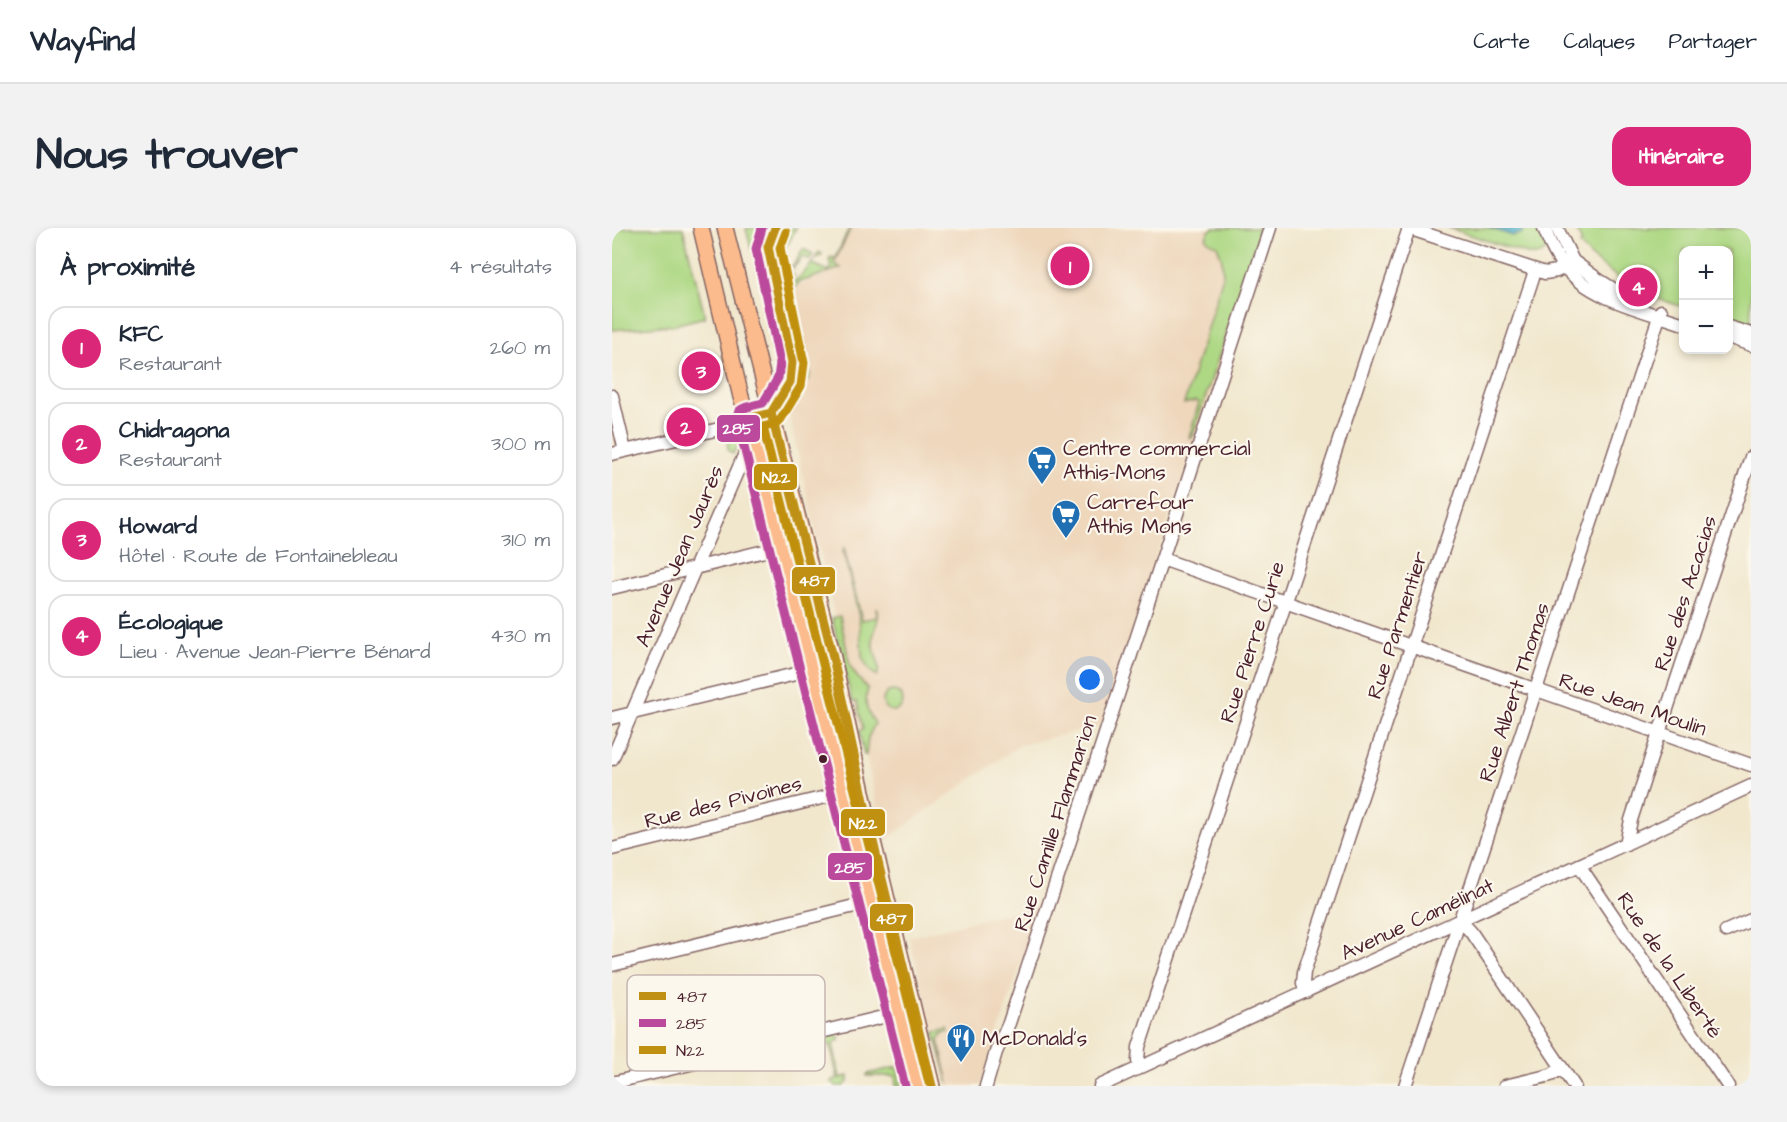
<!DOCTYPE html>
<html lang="fr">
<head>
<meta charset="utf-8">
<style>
	body { margin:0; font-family:"Architects Daughter",sans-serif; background:#f2f2f3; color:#1f2937 }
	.controls { position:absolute; right:18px; top:18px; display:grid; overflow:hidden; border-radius:12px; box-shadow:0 3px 9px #0003 }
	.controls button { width:54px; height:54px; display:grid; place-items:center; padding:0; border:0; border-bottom:2px solid #e0e1e3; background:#fff; color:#1f2937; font:30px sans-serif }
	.you { position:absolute; left:478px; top:452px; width:21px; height:21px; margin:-15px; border:4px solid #fff; border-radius:50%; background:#1a73e8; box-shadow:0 0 0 9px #1a73e833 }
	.badge { display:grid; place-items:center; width:39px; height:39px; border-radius:50%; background:#db2777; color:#fff; font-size:20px; font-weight:700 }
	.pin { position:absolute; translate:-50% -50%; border:3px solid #fff; box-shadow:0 2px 6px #0006 }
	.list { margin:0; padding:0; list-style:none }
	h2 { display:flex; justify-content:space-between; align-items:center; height:78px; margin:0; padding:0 24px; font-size:26px }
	h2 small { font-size:20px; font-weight:400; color:#747a83 }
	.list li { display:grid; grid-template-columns:39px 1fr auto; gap:18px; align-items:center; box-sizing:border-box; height:84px; margin:0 12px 12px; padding:0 12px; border:2px solid #e0e1e3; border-radius:18px }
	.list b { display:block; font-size:22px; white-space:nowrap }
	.list p { margin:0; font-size:20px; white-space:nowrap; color:#747a83 }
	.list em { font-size:20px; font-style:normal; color:#747a83 }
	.map { position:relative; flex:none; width:1139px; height:858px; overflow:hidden; border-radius:18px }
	header { display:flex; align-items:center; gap:36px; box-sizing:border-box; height:84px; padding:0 30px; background:#fff; border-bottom:2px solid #e0e1e3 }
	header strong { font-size:28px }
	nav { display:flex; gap:33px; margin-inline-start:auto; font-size:21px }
	.intro { display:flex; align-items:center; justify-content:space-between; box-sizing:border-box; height:144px; padding:0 36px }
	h1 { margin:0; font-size:42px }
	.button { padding:15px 27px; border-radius:18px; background:#db2777; color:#fff; font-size:21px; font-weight:700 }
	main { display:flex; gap:36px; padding:0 36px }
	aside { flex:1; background:#fff; border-radius:18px; box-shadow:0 3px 9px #0003 }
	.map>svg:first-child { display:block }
	.built { fill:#eed7bb }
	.green { fill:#aed884; stroke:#7c7c58; stroke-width:1.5 }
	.water { fill:#48aec7; stroke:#496679; stroke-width:1.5 }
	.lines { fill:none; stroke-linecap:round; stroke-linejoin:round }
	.minor-casing { stroke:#846564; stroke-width:15 }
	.major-casing { stroke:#846564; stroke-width:18 }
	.minor { stroke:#fff; stroke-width:12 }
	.major { stroke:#fbbb8c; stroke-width:15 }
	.bus-1-casing { stroke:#fbf7ec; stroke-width:14 }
	.bus-2-casing { stroke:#fbf7ec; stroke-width:14 }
	.bus-3-casing { stroke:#fbf7ec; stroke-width:14 }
	.bus-1 { stroke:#bf9014; stroke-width:9 }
	.bus-2 { stroke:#bb4a9c; stroke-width:9 }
	.bus-3 { stroke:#c09010; stroke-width:9 }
	.bus-dot { fill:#4a1f2b; stroke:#fbf7ec; stroke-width:2 }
	.labels { text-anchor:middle; stroke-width:4.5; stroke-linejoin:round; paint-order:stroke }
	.poi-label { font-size:21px; fill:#4a1f2b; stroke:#fbf7ec; text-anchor:start }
	.street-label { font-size:21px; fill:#4a1f2b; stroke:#fbf7ec }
	.key { fill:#fbf7ec; stroke:#c6b6b2; stroke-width:1.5 }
	.key-label { font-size:16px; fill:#4a1f2b }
	.line-badge { stroke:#fbf7ec; stroke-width:2 }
	.badge-label { font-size:16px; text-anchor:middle; font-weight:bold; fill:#fff }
</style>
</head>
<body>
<header>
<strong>Wayfind</strong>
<nav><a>Carte</a><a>Calques</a><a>Partager</a></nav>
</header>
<div class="intro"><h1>Nous trouver</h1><a class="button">Itinéraire</a></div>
<main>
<aside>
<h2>À proximité<small>4 résultats</small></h2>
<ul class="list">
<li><span class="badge">1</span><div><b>KFC</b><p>Restaurant</p></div><em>260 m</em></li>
<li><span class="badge">2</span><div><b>Chidragona</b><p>Restaurant</p></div><em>300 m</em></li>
<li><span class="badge">3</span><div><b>Howard</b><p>Hôtel · Route de Fontainebleau</p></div><em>310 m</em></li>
<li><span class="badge">4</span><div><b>Écologique</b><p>Lieu · Avenue Jean-Pierre Bénard</p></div><em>430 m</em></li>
</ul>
</aside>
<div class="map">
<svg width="1139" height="858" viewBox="0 0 1139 858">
	<rect width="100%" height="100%" fill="#fbf7ec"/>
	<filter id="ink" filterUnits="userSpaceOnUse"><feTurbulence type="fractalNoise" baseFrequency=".0167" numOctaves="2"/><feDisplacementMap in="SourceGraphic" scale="12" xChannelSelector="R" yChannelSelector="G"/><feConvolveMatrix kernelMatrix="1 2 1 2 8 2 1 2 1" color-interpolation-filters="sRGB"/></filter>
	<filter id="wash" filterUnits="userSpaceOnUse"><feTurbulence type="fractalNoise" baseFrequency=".008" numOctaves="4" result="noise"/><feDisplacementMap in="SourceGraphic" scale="24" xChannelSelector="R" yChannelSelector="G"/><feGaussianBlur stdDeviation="1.35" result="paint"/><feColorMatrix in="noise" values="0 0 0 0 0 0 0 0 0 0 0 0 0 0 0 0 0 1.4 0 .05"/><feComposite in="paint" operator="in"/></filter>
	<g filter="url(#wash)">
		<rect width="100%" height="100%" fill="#f1e7cd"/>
		<path class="built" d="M237,0h416l-164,497 -81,20 -135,95 -97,-431 -2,-118 42,-18z
			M429,677l-61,181h-33l-38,-149z"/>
		<path class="green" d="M0,0h71l22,89 -31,8 -62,5z
			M134,0h13l8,4 -7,18 -9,-1z
			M171,0h13l-8,16 -7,1 -3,-5z
			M237,0h2l-17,35 7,5 -41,14 -9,8 -3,6 -1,10 11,43 2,9 10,13 -1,9 -5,2 -1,-2h-4v-23l-18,-69c16,-4 30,-22 38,-36l3,2 -1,2 -6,2 -2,6 16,7 2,-4 -2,-7 2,-3 4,2z
			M601,0h48l-69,210h-3l10,-36 -3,-1 -12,3 39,-128 -1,-16 -5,-15 -8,-3 -3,-4 2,-6z
			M837,0h89l9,22 -9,5h-8z
			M963,0h176v95l-22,-6 -1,-67h-44l-1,57 -42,-14 1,-7 -7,-3 -2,4h-2l-38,-28 -13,-14 2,-3z
			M191,21l10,5 -4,6 -5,-4 -14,15 4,5 -7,6 -4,1 1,-8 12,-13z
			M158,63l15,62 -2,25 -20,-85z
			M123,208l5,6 -7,12 -5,-4 -1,-12z
			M232,320l18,72 15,-3 -1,-9 2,1c3,11 -6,21 -5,33 1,11 9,24 4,34l-8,-6 -7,-13 -3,-40 -16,-67z
			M228,388l10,50 8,12 10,11c-4,13 -2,22 7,34l-7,15 -2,17h-2l-5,-24 4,-2 -6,-27 -5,-1 -20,-83z
			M271 473a10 10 0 1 1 20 0a10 10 0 1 1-20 0Z
			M336,801l1,3 -7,2 -3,6 10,44 -14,-50 -3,-1z
			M226,806l2,6 -7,4 7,34 8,-2v6l-4,4h-8l-5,-5 7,-3 -8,-34 -7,1 -2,-5 2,-3z
			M285,839l5,19h-6l-1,-10h-28v-2z"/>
		<path class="water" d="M877,0h33v5l-9,3z"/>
	</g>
	<g filter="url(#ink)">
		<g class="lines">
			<g class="minor-casing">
				<path id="minor" d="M796,0l137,45 12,-2 16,-10
					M932,0c5,13 10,26 19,37 28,35 81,45 121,59
					M945,0l16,33 26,19 32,20
					M1116,99l23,7
					M1116,109l23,8
					M0,168l13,55
					M0,226l120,-28 39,-13
					M550,331l589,206
					M0,360l169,-41
					M0,490l200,-48
					M0,531l141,-324 23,-5
					M1014,616l5,-24 28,-87 92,-276
					M0,621l230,-56
					M967,637l149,221
					M848,692l11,12 103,154
					M1114,703l25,-11
					M0,737l259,-63
					M694,764l-3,-9 1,-11 231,-701
					M529,839l-3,-6 1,-14 270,-819
					M0,855l287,-70
					M374,858l10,-34 13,-29 76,-227 185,-568
					M488,858l651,-300
					M793,858l256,-775
					M893,858l46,-11 11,-7"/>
			</g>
			<g class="major-casing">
				<path id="major" d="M89,0l40,169 12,38 164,651
					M113,0l107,425 39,180 61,253"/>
			</g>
			<use href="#minor" class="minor"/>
			<use href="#major" class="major"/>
			<g class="bus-1-casing">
				<path id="bus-1" d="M159,185l61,240 39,180 61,253
					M135,191l24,-6 19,-31 2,-20 -24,-115 7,-19"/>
			</g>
			<g class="bus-2-casing">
				<path id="bus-2" d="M150,0l-6,21 24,114 -2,15 -15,25c-27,6 -32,7 -21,36l163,647"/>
			</g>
			<g class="bus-3-casing">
				<path id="bus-3" d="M174,4l-6,16 24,115 -3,23 -20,33 -5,5 -13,3 166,656"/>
			</g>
			<use href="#bus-1" class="bus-1"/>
			<use href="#bus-2" class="bus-2"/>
			<use href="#bus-3" class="bus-3"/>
		</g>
	</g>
	<defs>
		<g id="supermarket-pin" transform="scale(1.5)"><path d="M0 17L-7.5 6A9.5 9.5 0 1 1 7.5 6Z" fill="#1f6fb2" stroke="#fbf7ec"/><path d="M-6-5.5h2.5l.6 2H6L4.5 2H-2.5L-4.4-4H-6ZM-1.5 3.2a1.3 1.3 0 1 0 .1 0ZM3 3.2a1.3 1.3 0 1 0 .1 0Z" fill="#fff"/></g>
		<g id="restaurant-pin" transform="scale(1.5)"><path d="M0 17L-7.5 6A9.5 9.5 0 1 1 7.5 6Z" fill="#1f6fb2" stroke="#fbf7ec"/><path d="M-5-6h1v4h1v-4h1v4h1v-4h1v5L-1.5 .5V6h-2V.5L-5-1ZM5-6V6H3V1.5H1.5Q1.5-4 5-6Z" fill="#fff"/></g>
	</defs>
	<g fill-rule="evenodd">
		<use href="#supermarket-pin" x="430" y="232"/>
		<use href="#supermarket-pin" x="454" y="286"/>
		<use href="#restaurant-pin" x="349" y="810"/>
	</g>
	<circle class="bus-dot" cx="211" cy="531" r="5"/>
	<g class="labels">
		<g class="poi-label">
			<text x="451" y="227">Centre commercial<tspan x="451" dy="24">Athis-Mons</tspan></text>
			<text x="475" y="281">Carrefour<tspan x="475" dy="24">Athis Mons</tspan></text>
			<text x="370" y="817">McDonald's</text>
		</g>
		<g class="street-label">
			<text transform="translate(67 328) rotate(-67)" y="7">Avenue Jean Jaurès</text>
			<text transform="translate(1073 365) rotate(-72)" y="7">Rue des Acacias</text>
			<text transform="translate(785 397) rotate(-72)" y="7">Rue Parmentier</text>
			<text transform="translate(640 414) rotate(-72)" y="7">Rue Pierre Curie</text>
			<text transform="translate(902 464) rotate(-72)" y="7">Rue Albert Thomas</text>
			<text transform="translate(1021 476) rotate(19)" y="7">Rue Jean Moulin</text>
			<text transform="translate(111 574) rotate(-14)" y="7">Rue des Pivoines</text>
			<text transform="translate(443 595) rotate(-72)" y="7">Rue Camille Flammarion</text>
			<text transform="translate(805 691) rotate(-25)" y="7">Avenue Camélinat</text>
			<text transform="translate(1058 737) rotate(56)" y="7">Rue de la Liberté</text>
		</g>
	</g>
	<rect x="15" y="747" width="198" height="96" rx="9" class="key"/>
	<rect x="27" y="764" width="27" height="8" fill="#bf9014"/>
	<rect x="27" y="791" width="27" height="8" fill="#bb4a9c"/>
	<rect x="27" y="818" width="27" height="8" fill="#c09010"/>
	<g class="key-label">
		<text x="64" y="774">487</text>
		<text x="64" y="801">285</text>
		<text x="64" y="828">N22</text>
	</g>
	<g class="line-badge">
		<rect x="104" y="186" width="45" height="29" rx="6" fill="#bb4a9c"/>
		<rect x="141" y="235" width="45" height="28" rx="6" fill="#c09010"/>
		<rect x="179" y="338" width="45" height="29" rx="6" fill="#bf9014"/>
		<rect x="228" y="580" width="46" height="29" rx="6" fill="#c09010"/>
		<rect x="215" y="624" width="46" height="29" rx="6" fill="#bb4a9c"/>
		<rect x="257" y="675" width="45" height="29" rx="6" fill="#bf9014"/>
	</g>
	<g class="badge-label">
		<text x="126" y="206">285</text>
		<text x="164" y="255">N22</text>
		<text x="202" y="358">487</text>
		<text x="251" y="601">N22</text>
		<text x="238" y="645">285</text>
		<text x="279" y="696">487</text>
	</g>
</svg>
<div class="controls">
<button>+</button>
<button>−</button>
</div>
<div class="you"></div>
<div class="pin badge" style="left:458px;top:38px">1</div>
<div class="pin badge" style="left:74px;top:199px">2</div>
<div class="pin badge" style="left:89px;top:143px">3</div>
<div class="pin badge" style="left:1026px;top:59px">4</div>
</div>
</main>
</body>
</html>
